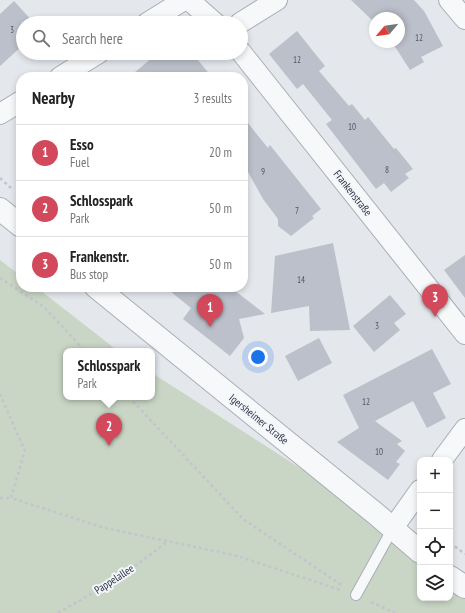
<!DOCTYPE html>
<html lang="en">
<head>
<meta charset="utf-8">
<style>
	body { margin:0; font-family:"PT Sans Narrow",sans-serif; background:#f6f6f6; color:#222 }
	.controls { position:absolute; right:12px; bottom:12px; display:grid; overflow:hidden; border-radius:8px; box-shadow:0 2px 6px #0003 }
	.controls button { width:36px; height:36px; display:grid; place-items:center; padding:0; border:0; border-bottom:1px solid #e0e0e0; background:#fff; color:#222; font:20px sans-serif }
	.compass { position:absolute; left:369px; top:12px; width:36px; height:36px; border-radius:50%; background:#fff; box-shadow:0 2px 6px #0003; rotate:241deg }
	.you { position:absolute; left:258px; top:357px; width:14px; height:14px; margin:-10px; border:3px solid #fff; border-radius:50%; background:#1a73e8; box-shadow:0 0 0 6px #1a73e833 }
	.badge { display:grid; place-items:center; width:26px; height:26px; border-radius:50%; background:#d1495b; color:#fff; font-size:13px; font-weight:700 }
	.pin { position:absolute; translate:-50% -33px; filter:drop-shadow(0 1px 2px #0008) }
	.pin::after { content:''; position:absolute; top:21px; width:14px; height:12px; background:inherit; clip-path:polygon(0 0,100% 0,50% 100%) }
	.popup { position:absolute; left:63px; top:348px; width:92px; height:52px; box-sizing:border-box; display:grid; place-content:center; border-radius:8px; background:#fff; filter:drop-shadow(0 1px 3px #0005); font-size:13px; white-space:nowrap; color:#767676 }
	.popup b { font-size:15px; color:#222 }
	.popup::after { content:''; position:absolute; left:50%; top:100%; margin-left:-8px; border:8px solid transparent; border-top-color:#fff }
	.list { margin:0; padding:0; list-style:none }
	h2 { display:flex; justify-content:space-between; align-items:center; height:52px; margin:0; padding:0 16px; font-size:17px }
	h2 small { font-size:13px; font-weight:400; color:#767676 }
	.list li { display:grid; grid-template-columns:26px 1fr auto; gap:12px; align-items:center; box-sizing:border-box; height:56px; padding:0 16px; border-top:1px solid #e0e0e0 }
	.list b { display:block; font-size:15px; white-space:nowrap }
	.list p { margin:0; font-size:13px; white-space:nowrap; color:#767676 }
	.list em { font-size:13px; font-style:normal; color:#767676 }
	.icon { flex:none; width:22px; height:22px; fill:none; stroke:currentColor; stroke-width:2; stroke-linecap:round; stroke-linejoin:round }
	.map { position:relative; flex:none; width:465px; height:613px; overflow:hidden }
	.search { position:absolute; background:#fff; box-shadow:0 2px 6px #0003; left:16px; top:16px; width:232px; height:44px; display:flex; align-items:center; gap:10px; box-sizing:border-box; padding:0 14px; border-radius:22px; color:#767676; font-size:15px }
	.panel { position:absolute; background:#fff; box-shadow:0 2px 6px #0003; left:16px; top:72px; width:232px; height:220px; border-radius:16px }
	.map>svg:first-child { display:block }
	.green { fill:#c9d6c5 }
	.building { fill:#bbc0ca }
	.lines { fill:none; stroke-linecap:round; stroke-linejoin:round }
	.service-casing { stroke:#a9aeb7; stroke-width:12 }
	.minor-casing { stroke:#a9aeb7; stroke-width:22 }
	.tertiary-casing { stroke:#a9aeb7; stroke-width:24 }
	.path { stroke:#c2c5cb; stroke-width:2.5; stroke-dasharray:3 3; stroke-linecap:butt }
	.service { stroke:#f7f8fa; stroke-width:10 }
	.minor { stroke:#f7f8fa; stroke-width:20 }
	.tertiary { stroke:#f7f8fa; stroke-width:22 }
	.labels { text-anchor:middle; stroke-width:4; stroke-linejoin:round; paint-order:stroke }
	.number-label { font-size:9px; fill:#4f5766 }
	.street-label { font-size:11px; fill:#2b3445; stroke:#f4f6f9 }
</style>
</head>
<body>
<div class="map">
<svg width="465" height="613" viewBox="0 0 465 613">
	<rect width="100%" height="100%" fill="#e4e7ec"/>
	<path class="green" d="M0,260l21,16v11h15l82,64h-52v46h86v-24l234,150 34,29v46h30v-20l15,15v20h-465z"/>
	<path class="building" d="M351,0h63l10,11 19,35 -22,11 3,5 -14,8 -18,-28h7v-24h-24v5z
		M14,1l20,22h-11v22l-23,21v-52z
		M297,31l28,35 -6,5 30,35 3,-2 13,16 3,-3 26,32 2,-1 17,21 -8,5 4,4 -18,14 -7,-9 -8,6 -50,-65 6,-4 -29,-36 -6,5 -28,-35z
		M158,53h34l20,24h-83z
		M243,117l25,31 2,-3 51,64 -9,7 2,2 -23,18 -13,-10v-7l-15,-20 -20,-36z
		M333,243l17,87 -40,1 -1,-25 -38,7 4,-57z
		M465,255v43l-21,-28z
		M165,287h65l35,27 -26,5 5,19 -14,18 -47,-37 8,-11z
		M390,295l16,19 -12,9 6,7 -26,22 -21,-26z
		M319,338l13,25 -34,18 -13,-25z
		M432,349l19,35 -18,9 13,25 -19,10 -14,-27 -38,20 27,20 -5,3 8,7 -9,11 4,2 -12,16 -51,-38 22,-14 -16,-33z"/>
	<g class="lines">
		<g class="service-casing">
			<path id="service" d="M356,595l37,-67"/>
		</g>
		<g class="minor-casing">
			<path id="minor" d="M189,0l26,23
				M449,0l16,19
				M147,23l37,-23
				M240,23l37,-23
				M241,52l224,282
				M60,77l39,-24
				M0,114l21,-13
				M442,460l23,-31
				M393,528l27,-38"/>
		</g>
		<g class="tertiary-casing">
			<path id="tertiary" d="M0,209l21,17
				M96,287l280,227 44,38
				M450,577l15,10"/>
		</g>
		<path class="path" d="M0,178l13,12
			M0,278l44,29 41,44
			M0,394l25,57 -14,47 94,30 129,27 107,35
			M129,397l114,122 100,67
			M0,498h11
			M450,543l15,11
			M371,602l24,11
			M58,613l61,-35 48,-36"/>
		<use href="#service" class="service"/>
		<use href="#minor" class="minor"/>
		<use href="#tertiary" class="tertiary"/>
	</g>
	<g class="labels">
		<g class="number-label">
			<text x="12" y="33">3</text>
			<text x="419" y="41">12</text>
			<text x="297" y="63">12</text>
			<text x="352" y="130">10</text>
			<text x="387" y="173">8</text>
			<text x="263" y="175">9</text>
			<text x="297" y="214">7</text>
			<text x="301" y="283">14</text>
			<text x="377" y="329">3</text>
			<text x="366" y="405">12</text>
			<text x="379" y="455">10</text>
		</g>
		<g class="street-label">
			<text transform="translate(353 193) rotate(52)" y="4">Frankenstraße</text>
			<text transform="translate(259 419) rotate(39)" y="4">Igersheimer Straße</text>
			<text transform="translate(114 579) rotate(-33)" y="4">Pappelallee</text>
		</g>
	</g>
</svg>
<div class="controls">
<button>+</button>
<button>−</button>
<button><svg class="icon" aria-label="locate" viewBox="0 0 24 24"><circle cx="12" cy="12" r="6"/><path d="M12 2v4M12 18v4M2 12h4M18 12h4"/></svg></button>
<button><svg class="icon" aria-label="layers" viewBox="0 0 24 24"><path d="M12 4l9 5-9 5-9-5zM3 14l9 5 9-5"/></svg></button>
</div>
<svg class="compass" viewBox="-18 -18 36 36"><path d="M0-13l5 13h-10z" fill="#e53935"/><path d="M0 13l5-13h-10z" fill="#767676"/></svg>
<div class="you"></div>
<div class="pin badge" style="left:210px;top:327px">1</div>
<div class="pin badge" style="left:109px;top:446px">2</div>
<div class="popup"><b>Schlosspark</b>Park</div>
<div class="pin badge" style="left:435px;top:317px">3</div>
<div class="search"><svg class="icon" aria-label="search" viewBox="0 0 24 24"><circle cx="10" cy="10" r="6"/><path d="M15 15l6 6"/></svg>Search here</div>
<section class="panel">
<h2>Nearby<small>3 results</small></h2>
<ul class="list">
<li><span class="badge">1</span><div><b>Esso</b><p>Fuel</p></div><em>20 m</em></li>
<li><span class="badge">2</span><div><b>Schlosspark</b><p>Park</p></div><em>50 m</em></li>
<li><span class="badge">3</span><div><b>Frankenstr.</b><p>Bus stop</p></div><em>50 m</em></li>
</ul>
</section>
</div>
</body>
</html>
